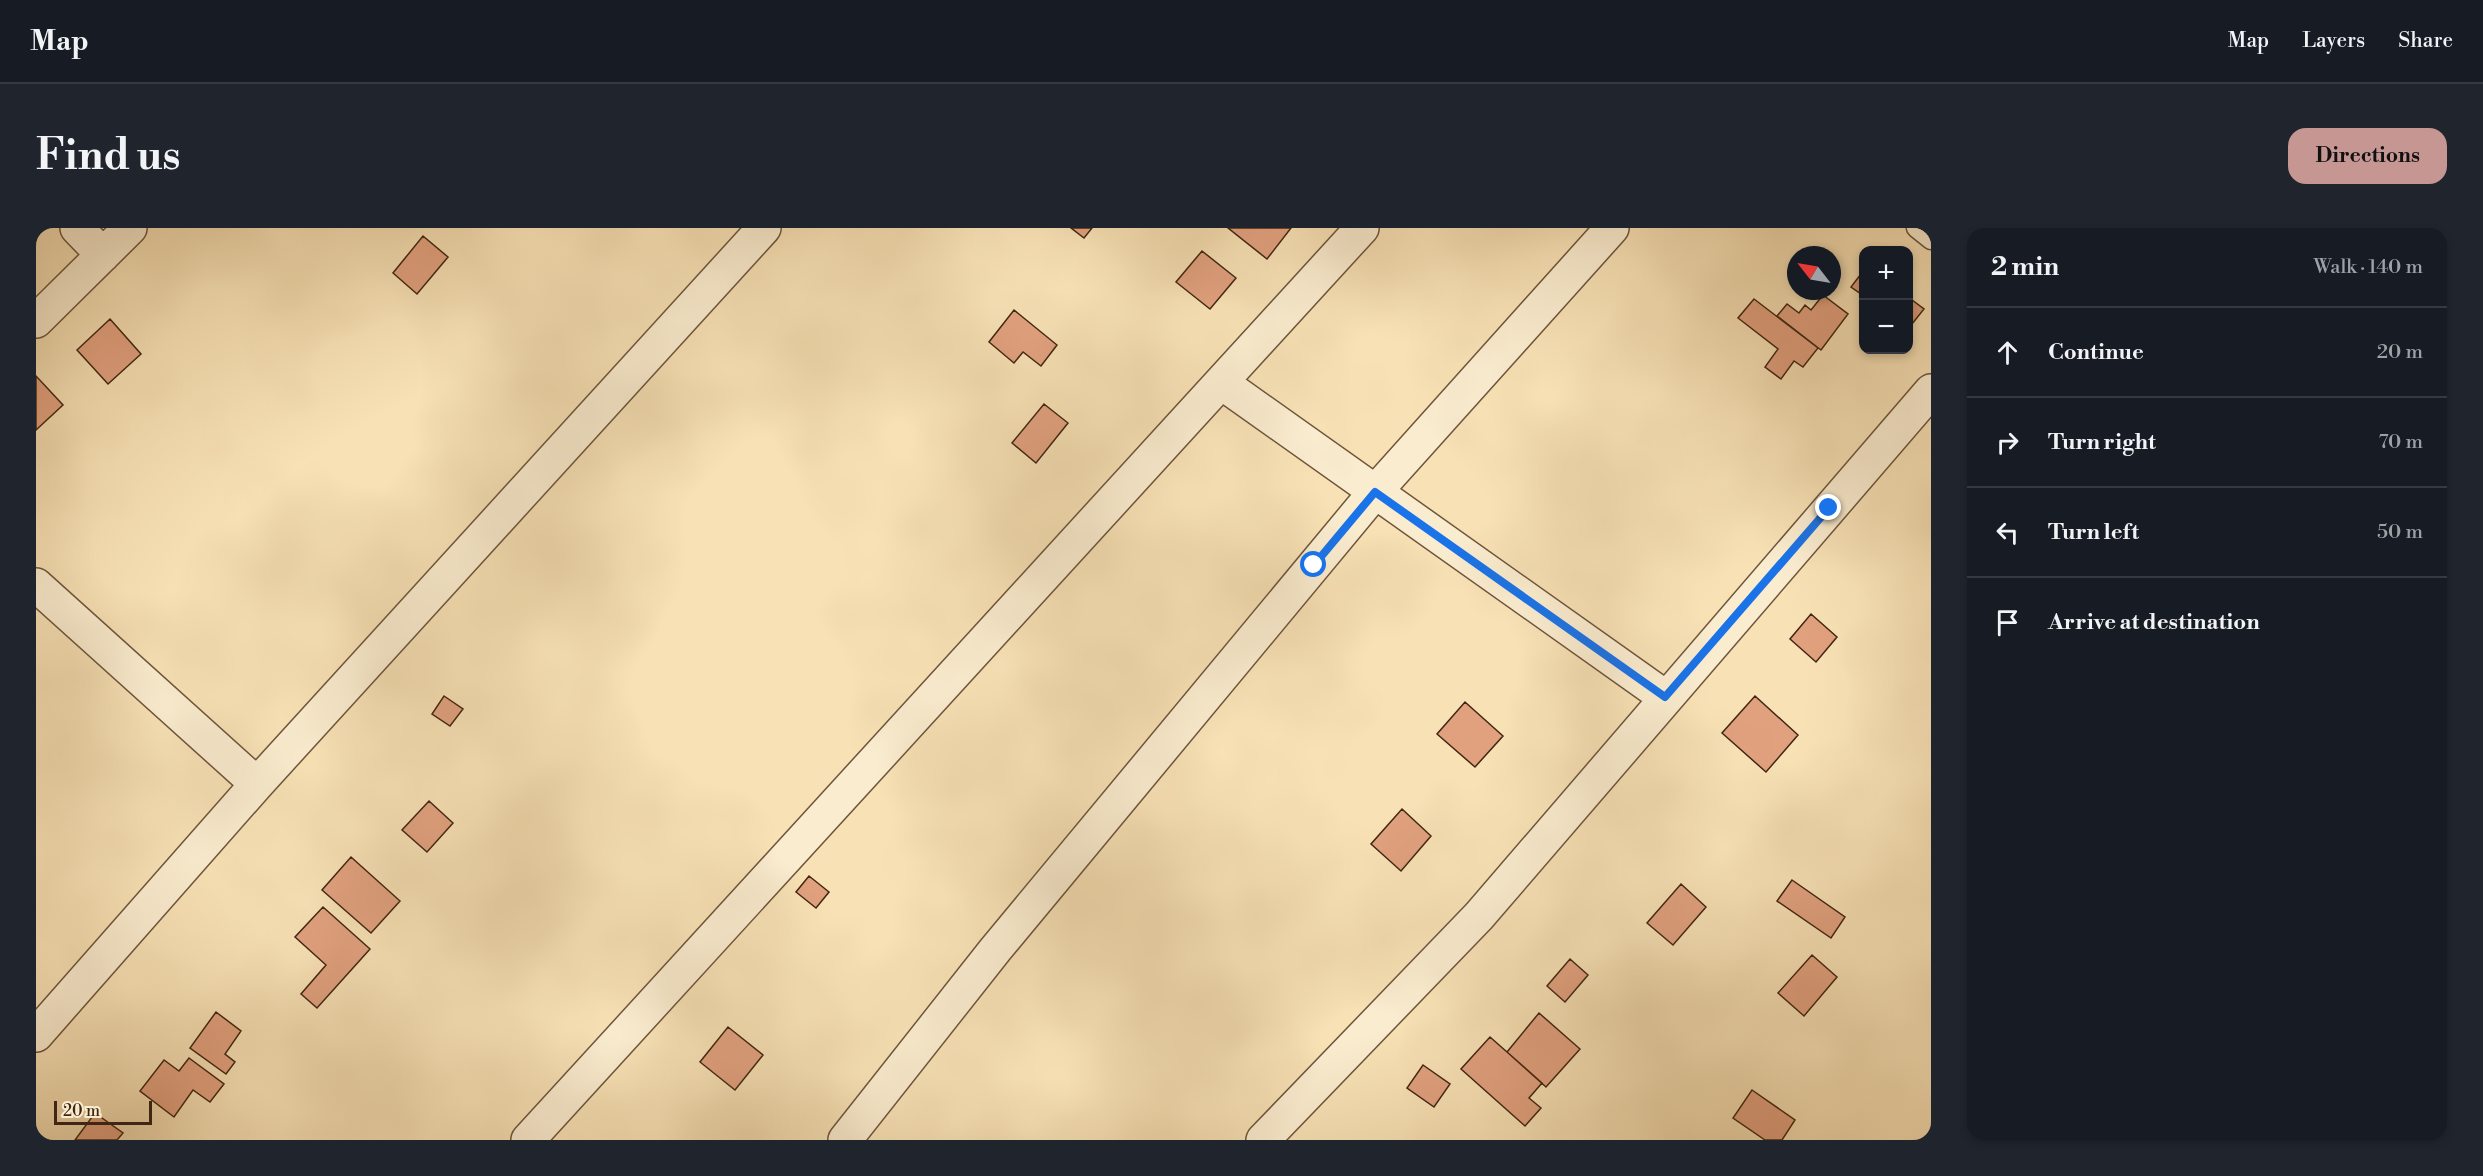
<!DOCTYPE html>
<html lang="en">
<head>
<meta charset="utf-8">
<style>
	body { margin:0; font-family:"Libre Bodoni",serif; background:#20242c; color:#f1f3f6 }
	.controls { position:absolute; right:18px; top:18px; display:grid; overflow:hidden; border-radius:12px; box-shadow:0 3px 9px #0003 }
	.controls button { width:54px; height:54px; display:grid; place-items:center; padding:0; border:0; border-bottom:2px solid #363941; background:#171b24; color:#f1f3f6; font:30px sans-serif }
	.compass { position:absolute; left:1751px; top:18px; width:54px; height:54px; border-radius:50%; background:#171b24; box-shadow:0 3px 9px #0003; rotate:301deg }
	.scale { position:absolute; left:18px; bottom:15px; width:98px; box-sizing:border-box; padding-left:6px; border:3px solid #412613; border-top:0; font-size:16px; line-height:21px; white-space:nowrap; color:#412613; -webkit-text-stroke:4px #faeccf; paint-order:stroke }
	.stop { position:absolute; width:18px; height:18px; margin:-14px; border:4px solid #1a73e8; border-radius:50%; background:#fff }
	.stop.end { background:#1a73e8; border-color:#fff; box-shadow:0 2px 6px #0008 }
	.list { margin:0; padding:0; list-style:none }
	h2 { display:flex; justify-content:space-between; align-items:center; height:78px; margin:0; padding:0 24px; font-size:26px }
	h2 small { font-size:20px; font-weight:400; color:#9ea1a6 }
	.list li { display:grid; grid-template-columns:39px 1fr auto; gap:18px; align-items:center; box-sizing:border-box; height:90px; padding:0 24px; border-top:2px solid #363941 }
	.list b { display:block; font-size:22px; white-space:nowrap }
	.list em { font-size:20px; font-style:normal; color:#9ea1a6 }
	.icon { flex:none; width:33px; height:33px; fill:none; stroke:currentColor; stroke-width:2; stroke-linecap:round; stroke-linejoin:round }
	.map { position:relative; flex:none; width:1895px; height:912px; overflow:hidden; border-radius:18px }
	header { display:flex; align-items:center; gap:36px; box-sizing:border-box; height:84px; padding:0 30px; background:#171b24; border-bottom:2px solid #363941 }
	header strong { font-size:28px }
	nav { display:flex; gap:33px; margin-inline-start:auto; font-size:21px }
	.intro { display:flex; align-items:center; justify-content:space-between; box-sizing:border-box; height:144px; padding:0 36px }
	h1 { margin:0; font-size:42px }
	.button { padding:15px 27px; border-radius:18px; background:#c59692; color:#111; font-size:21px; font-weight:700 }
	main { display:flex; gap:36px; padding:0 36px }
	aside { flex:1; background:#171b24; border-radius:18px; box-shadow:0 3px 9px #0003 }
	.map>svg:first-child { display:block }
	.building { fill:#e1a17f; stroke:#412613; stroke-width:1.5 }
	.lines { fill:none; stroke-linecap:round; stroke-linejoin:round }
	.lane-casing { stroke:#6e553c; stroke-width:21 }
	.street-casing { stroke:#6e553c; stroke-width:36 }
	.lane { stroke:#faeccf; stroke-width:18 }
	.street { stroke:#faeccf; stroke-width:33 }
	.route { stroke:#1a73e8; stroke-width:8 }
</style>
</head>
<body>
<header>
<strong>Map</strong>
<nav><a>Map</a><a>Layers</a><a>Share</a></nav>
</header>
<div class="intro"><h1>Find us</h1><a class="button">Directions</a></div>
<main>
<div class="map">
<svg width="1895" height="912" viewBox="0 0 1895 912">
	<rect width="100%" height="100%" fill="#f7e1b5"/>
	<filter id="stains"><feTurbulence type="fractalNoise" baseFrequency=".00333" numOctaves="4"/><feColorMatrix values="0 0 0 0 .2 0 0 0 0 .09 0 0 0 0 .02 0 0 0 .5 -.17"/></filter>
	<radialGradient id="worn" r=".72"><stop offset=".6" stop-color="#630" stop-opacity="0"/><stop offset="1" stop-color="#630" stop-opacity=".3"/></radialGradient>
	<path class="building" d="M1035,0h21l-8,10z
		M1192,0h63l-24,31z
		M387,8l25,21 -31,37 -24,-21z
		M1166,23l34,27 -26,31 -34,-27z
		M1828,42v26l-13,-9z
		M1787,67l25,19 -27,36 -44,-34 10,-12 12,9 6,-8 6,5z
		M1872,69l16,12 -16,20z
		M1718,71l64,49 -15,19 -9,-6 -13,18 -16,-12 13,-18 -40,-31z
		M978,82l43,35 -16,21 -18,-14 -9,11 -25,-21z
		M74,91l31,35 -33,30 -31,-34z
		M0,148l27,29 -27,25z
		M1008,176l24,19 -32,40 -24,-20z
		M1775,386l26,23 -21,25 -26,-23z
		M408,468l19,13 -13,17 -18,-12z
		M1719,468l43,39 -32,37 -44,-39z
		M1429,474l38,34 -28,31 -38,-33z
		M393,573l24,22 -26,29 -25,-22z
		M1366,581l29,27 -30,35 -30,-27z
		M315,629l49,44 -29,32 -49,-43z
		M773,648l20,16 -13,16 -20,-16z
		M1756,652l53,37 -14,21 -54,-37z
		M1645,656l25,23 -33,38 -26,-22z
		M287,679l47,42 -53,59 -16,-14 25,-29 -31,-28z
		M1776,727l25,22 -33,39 -26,-23z
		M1534,731l18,16 -23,27 -18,-16z
		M180,784l25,19 -16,23 10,8 -9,12 -36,-26z
		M1503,785l41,36 -34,38 -39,-35z
		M692,799l35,28 -28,35 -35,-28z
		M1454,809l52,46 -13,15 12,10 -16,18 -64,-57z
		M153,830l35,26 -14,18 -17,-12 -19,27 -34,-26 24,-31 15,11z
		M1387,837l27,19 -16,23 -27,-19z
		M1716,862l43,30 -13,20h-17l-32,-22z
		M59,885l28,20 -6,7h-42z"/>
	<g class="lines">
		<g class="lane-casing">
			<path id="lane" d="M1880,0l15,12"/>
		</g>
		<g class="street-casing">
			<path id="street" d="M41,0l26,27
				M0,93l94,-93
				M1186,155l443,314
				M0,357l221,199
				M0,807l221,-251 507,-556
				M492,912l834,-912
				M809,912l150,-190 380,-458 237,-264
				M1227,912l216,-224 452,-525"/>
		</g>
		<use href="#lane" class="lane"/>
		<use href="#street" class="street"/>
	</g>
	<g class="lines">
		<path class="route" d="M1278,337l61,-73 290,205 164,-189"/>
	</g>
	<rect width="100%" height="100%" filter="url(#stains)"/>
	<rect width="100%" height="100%" fill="url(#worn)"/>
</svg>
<div class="controls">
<button>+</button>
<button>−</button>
</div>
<svg class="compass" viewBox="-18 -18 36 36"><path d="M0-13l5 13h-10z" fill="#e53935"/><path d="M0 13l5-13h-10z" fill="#9ea1a6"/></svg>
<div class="scale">20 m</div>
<div class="stop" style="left:1278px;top:337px"></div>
<div class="stop end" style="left:1793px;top:280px"></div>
</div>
<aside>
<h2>2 min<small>Walk · 140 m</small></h2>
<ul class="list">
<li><svg class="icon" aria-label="ahead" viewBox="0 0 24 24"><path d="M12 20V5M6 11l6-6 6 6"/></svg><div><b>Continue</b></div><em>20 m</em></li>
<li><svg class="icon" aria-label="right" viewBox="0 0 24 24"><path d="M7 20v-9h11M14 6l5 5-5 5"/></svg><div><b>Turn right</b></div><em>70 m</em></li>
<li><svg class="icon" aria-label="left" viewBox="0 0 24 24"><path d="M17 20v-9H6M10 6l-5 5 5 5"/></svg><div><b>Turn left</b></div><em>50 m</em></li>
<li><svg class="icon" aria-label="arrive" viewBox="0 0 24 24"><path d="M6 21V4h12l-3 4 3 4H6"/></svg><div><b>Arrive at destination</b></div></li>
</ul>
</aside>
</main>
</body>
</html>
